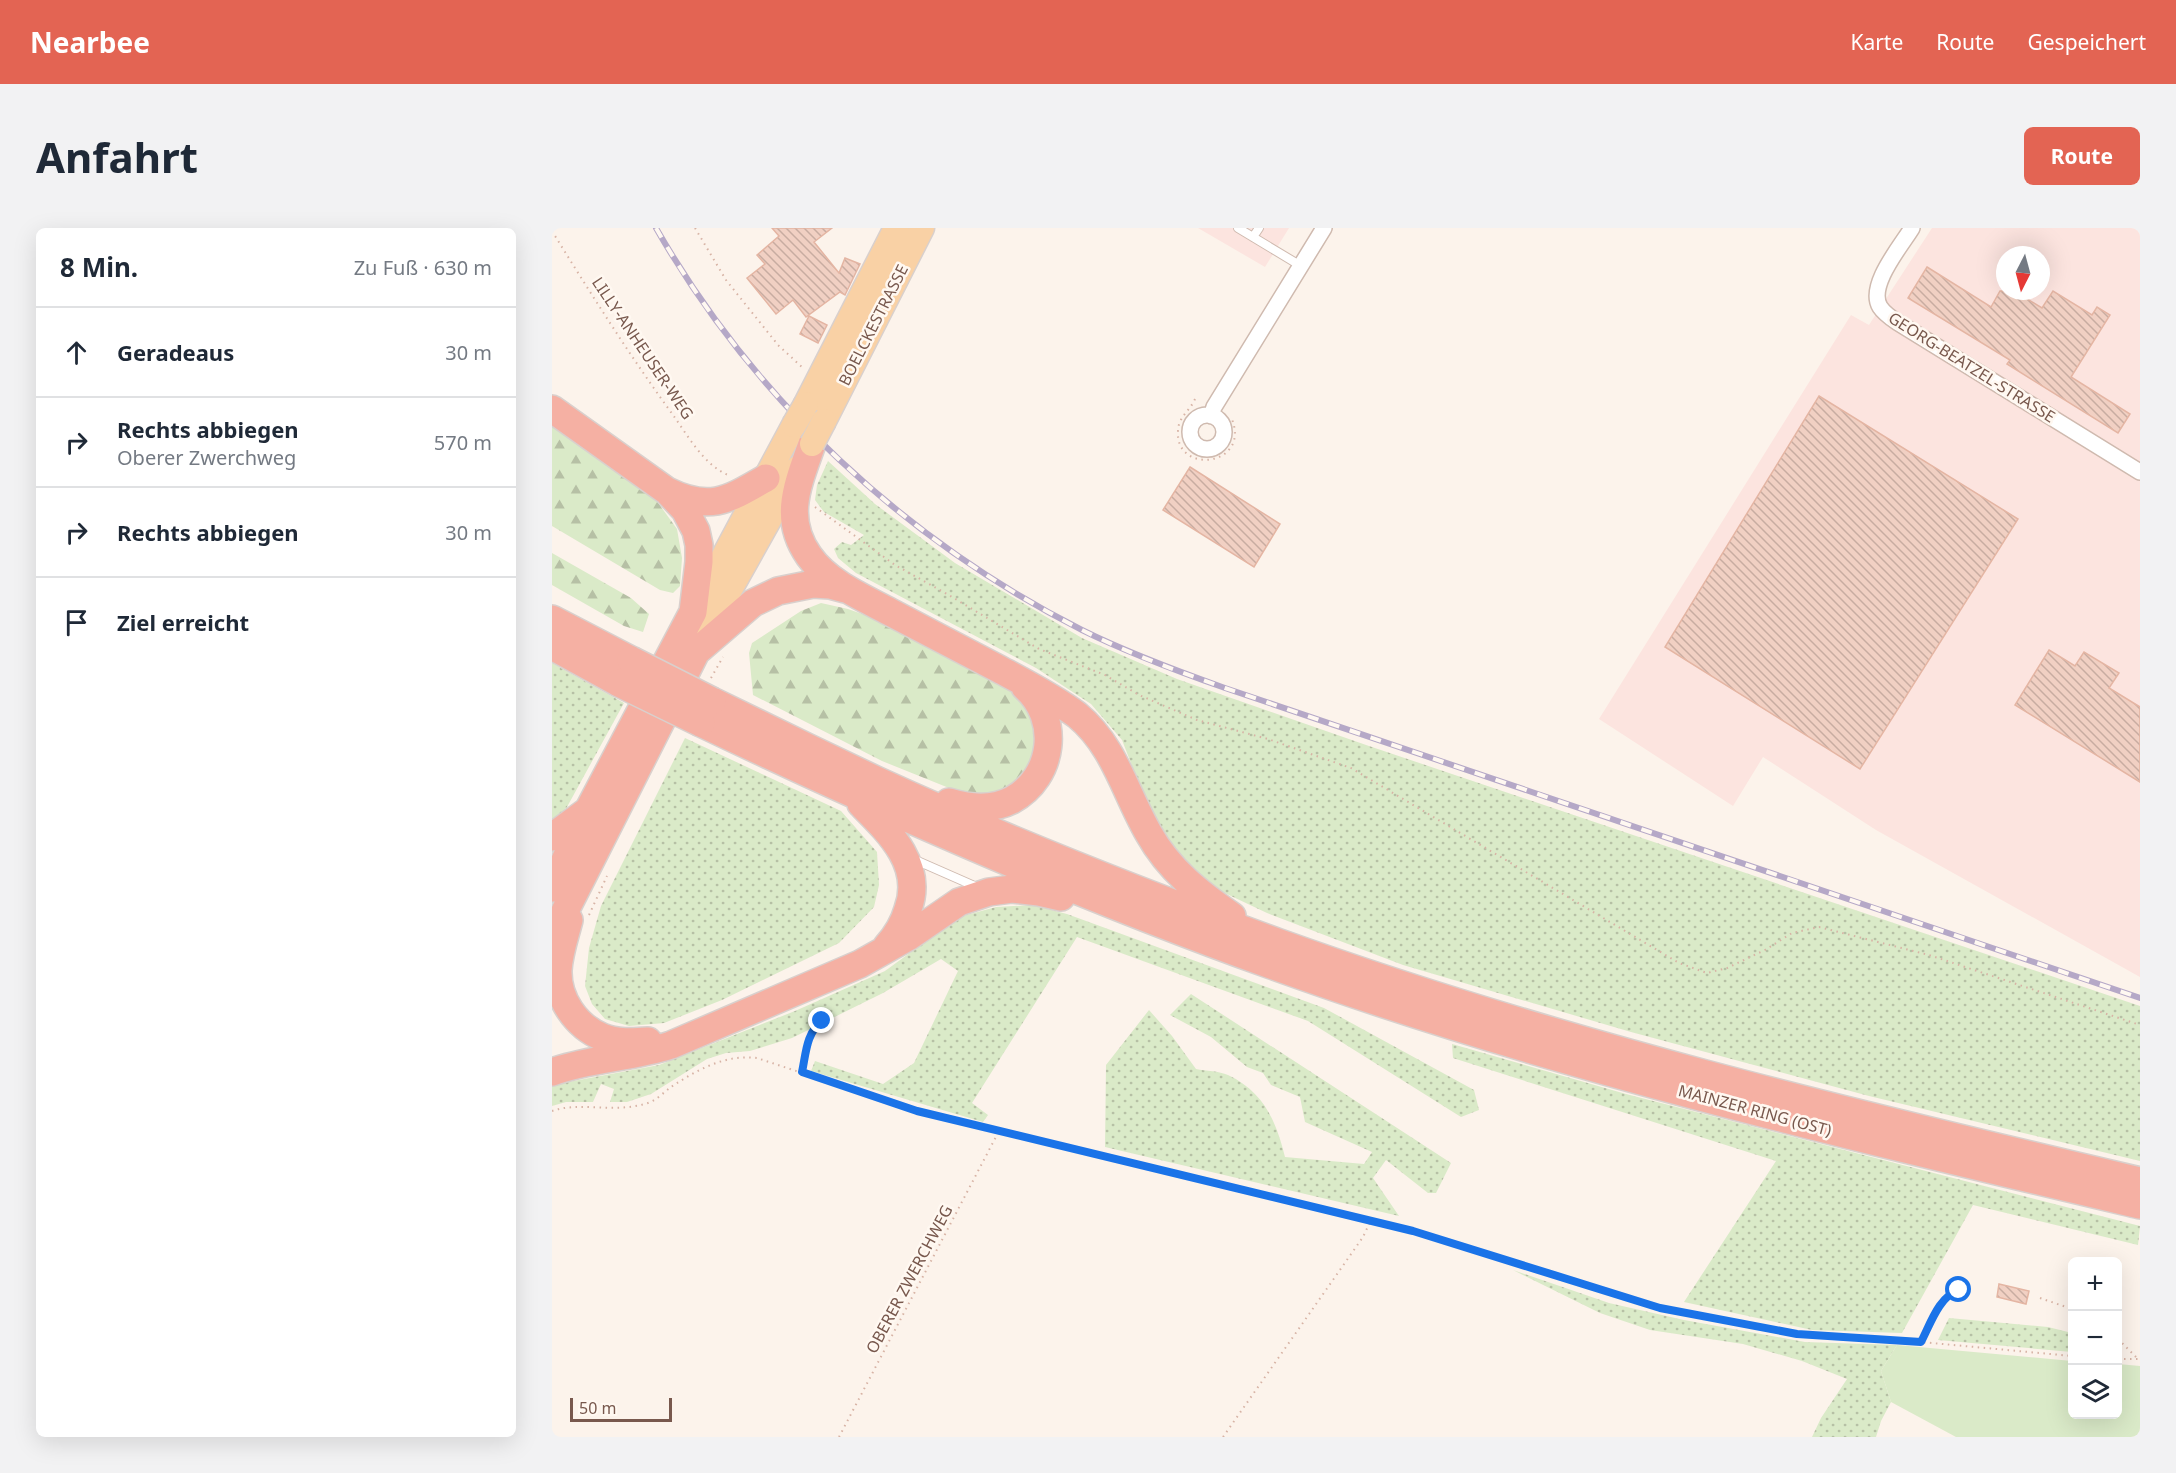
<!DOCTYPE html>
<html lang="de">
<head>
<meta charset="utf-8">
<style>
	body { margin:0; font-family:"Noto Sans",sans-serif; background:#f2f2f3; color:#1f2937 }
	.controls { position:absolute; right:18px; bottom:18px; display:grid; overflow:hidden; border-radius:9px; box-shadow:0 6px 24px #0002 }
	.controls button { width:54px; height:54px; display:grid; place-items:center; padding:0; border:0; border-bottom:2px solid #e0e1e3; background:#fff; color:#1f2937; font:30px sans-serif }
	.compass { position:absolute; left:1444px; top:18px; width:54px; height:54px; border-radius:50%; background:#fff; box-shadow:0 6px 24px #0002; rotate:186deg }
	.scale { position:absolute; left:18px; bottom:15px; width:102px; box-sizing:border-box; padding-left:6px; border:3px solid #78584d; border-top:0; font-size:16px; line-height:21px; white-space:nowrap; color:#78584d; -webkit-text-stroke:4px #fff8f1; paint-order:stroke }
	.stop { position:absolute; width:18px; height:18px; margin:-14px; border:4px solid #1a73e8; border-radius:50%; background:#fff }
	.stop.end { background:#1a73e8; border-color:#fff; box-shadow:0 2px 6px #0008 }
	.list { margin:0; padding:0; list-style:none }
	h2 { display:flex; justify-content:space-between; align-items:center; height:78px; margin:0; padding:0 24px; font-size:26px }
	h2 small { font-size:20px; font-weight:400; color:#747a83 }
	.list li { display:grid; grid-template-columns:39px 1fr auto; gap:18px; align-items:center; box-sizing:border-box; height:90px; padding:0 24px; border-top:2px solid #e0e1e3 }
	.list b { display:block; font-size:22px; white-space:nowrap }
	.list p { margin:0; font-size:20px; white-space:nowrap; color:#747a83 }
	.list em { font-size:20px; font-style:normal; color:#747a83 }
	.icon { flex:none; width:33px; height:33px; fill:none; stroke:currentColor; stroke-width:2; stroke-linecap:round; stroke-linejoin:round }
	.map { position:relative; flex:none; width:1588px; height:1209px; overflow:hidden; border-radius:9px }
	header { display:flex; align-items:center; gap:36px; box-sizing:border-box; height:84px; padding:0 30px; background:#e36453; color:#fff }
	header strong { font-size:28px }
	nav { display:flex; gap:33px; margin-inline-start:auto; font-size:21px }
	.intro { display:flex; align-items:center; justify-content:space-between; box-sizing:border-box; height:144px; padding:0 36px }
	h1 { margin:0; font-size:42px }
	.button { padding:15px 27px; border-radius:9px; background:#e36453; color:#fff; font-size:21px; font-weight:700 }
	main { display:flex; gap:36px; padding:0 36px }
	aside { flex:1; background:#fff; border-radius:9px; box-shadow:0 6px 24px #0002 }
	.map>svg:first-child { display:block }
	.commercial { fill:#fce4df; fill-rule:evenodd }
	.grass { fill:url(#grass-dots) }
	.forest { fill:url(#forest-firs) }
	.green { fill:#daeac8 }
	.building { fill:url(#building-back-hatch); stroke:#e4b5a3; stroke-width:1.5 }
	.lines { fill:none; stroke-linecap:round; stroke-linejoin:round }
	.lane-casing { stroke:#cfbaaf; stroke-width:10 }
	.street-casing { stroke:#cfbaaf; stroke-width:18 }
	.primary-casing { stroke:#d9d0cd; stroke-width:27 }
	.highway-casing { stroke:#d9d0cd; stroke-width:30 }
	.path { stroke:#d7b3a5; stroke-width:2; stroke-dasharray:1.5 4.5; stroke-linecap:butt }
	.lane { stroke:#fff; stroke-width:8 }
	.street { stroke:#fff; stroke-width:15 }
	.primary { stroke:#f9d1a5; stroke-width:24 }
	.highway { stroke:#f5b0a3; stroke-width:27 }
	.rail-casing { stroke:#b5a8c7; stroke-width:6 }
	.rail { stroke:#fff8f1; stroke-width:4; stroke-dasharray:11; stroke-linecap:butt }
	.primary-bridge-casing { stroke:#d9d0cd; stroke-width:27; stroke-linecap:butt }
	.highway-bridge-casing { stroke:#d9d0cd; stroke-width:30; stroke-linecap:butt }
	.primary-bridge { stroke:#f9d1a5; stroke-width:24 }
	.highway-bridge { stroke:#f5b0a3; stroke-width:27 }
	.route { stroke:#1a73e8; stroke-width:8 }
	.labels { text-anchor:middle; stroke-width:5; stroke-linejoin:round; paint-order:stroke }
	.street-label { font-size:16px; fill:#78584d; stroke:#fff8f1 }
</style>
</head>
<body>
<header>
<strong>Nearbee</strong>
<nav><a>Karte</a><a>Route</a><a>Gespeichert</a></nav>
</header>
<div class="intro"><h1>Anfahrt</h1><a class="button">Route</a></div>
<main>
<aside>
<h2>8 Min.<small>Zu Fuß · 630 m</small></h2>
<ul class="list">
<li><svg class="icon" aria-label="ahead" viewBox="0 0 24 24"><path d="M12 20V5M6 11l6-6 6 6"/></svg><div><b>Geradeaus</b></div><em>30 m</em></li>
<li><svg class="icon" aria-label="right" viewBox="0 0 24 24"><path d="M7 20v-9h11M14 6l5 5-5 5"/></svg><div><b>Rechts abbiegen</b><p>Oberer Zwerchweg</p></div><em>570 m</em></li>
<li><svg class="icon" aria-label="right" viewBox="0 0 24 24"><path d="M7 20v-9h11M14 6l5 5-5 5"/></svg><div><b>Rechts abbiegen</b></div><em>30 m</em></li>
<li><svg class="icon" aria-label="arrive" viewBox="0 0 24 24"><path d="M6 21V4h12l-3 4 3 4H6"/></svg><div><b>Ziel erreicht</b></div></li>
</ul>
</aside>
<div class="map">
<svg width="1588" height="1209" viewBox="0 0 1588 1209">
	<defs>
		<pattern id="grass-dots" width="8" height="8" patternUnits="userSpaceOnUse" patternTransform="scale(1.5)"><rect width="8" height="8" fill="#daeac8"/><path d="M2 2h.1M6 6h.1" fill="none" stroke="#b6c0a5" stroke-width="1.8" stroke-linecap="round"/></pattern>
		<pattern id="forest-firs" width="22" height="20" patternUnits="userSpaceOnUse" patternTransform="scale(1.5)"><rect width="22" height="20" fill="#daeac8"/><path d="M5 1l3.5 6h-7zM16 11l3.5 6h-7z" fill="#b6c0a5"/></pattern>
		<pattern id="building-back-hatch" width="6" height="6" patternUnits="userSpaceOnUse" patternTransform="scale(1.5)"><rect width="6" height="6" fill="#f1d0c3"/><path d="M-1 5l2 2M0 0l6 6M5-1l2 2" fill="none" stroke="#c8aca1"/></pattern>
	</defs>
	<rect width="100%" height="100%" fill="#fcf3eb"/>
	<path class="commercial" d="M646,0h91l-24,39z
		M1380,0h208v749l-264,-147 -113,-73 -30,49 -134,-87 252,-404 18,10zM1453,27h36v36h-36z"/>
	<path class="grass" d="M276,233l47,43 80,59 127,75 95,41 192,67 771,260v155l-271,-65 -238,-64 -228,-67 -136,-52 -55,-26 -34,-31 -27,-41 -29,-75 -31,-36 -55,-36 -180,-95 -18,-15 -4,-9 8,-7 9,3 13,-10 -40,-23 -9,-12 2,-15z
		M0,435l72,40 -57,104 -15,17z
		M133,510l156,73 36,41 2,33 -5,22 -35,36 -117,57 -58,23 -35,3 -24,-7 -13,-15 -7,-18 4,-38 12,-42z
		M480,677l35,9 257,94 150,82 5,20 -18,7 -153,-96 -231,-84 -105,166 16,12 -5,7 -172,-51 4,-10 68,23 31,-21 44,-92 -17,-12 -58,34 -91,45 -42,13 -24,2 -19,6 -56,35 -24,8h-17l4,-13 -13,-5 -8,18h-27l-14,4v-21l107,-20 136,-54 90,-40 74,-54 37,-10z
		M639,766l260,169 -15,30h-8l-42,-33 -13,18 26,38 -294,-69 1,-82 43,-55 23,26 24,33c10,2 23,2 32,6 36,17 48,46 57,82l79,7 8,-12 -67,-30 -5,-25 -29,-12 -8,-12 -16,-6 -36,-30 -41,-22z
		M900,816l174,50 514,132 -2,19 -165,-40 -71,128 -90,-3 -128,-28 92,-141 -323,-103z
		M961,1042l96,33 75,17 121,22 92,3 -16,26 10,31 -10,19 -5,16h-64l9,-19 26,-39 -45,-18 -59,-17 -93,-14 -50,-17z
		M1397,1090l99,9 24,6v19l-134,-12z"/>
	<path class="forest" d="M0,194l99,71 26,36 5,29 -2,28 -7,7 -13,-3 -108,-64z
		M0,325l79,45 18,16 -6,18 -19,-6 -72,-41z
		M269,375l27,6 48,17 49,26 73,43 18,20 6,41 -33,37 -31,2 -24,-5 -72,-29 -129,-66 -4,-42 3,-10 49,-32z"/>
	<path class="green" d="M1345,1117l175,16v53h46v-50l22,2v71h-184l-65,-35 -10,-31z"/>
	<path class="building" d="M220,0h60l-18,14 25,31 6,-15 15,6 -15,31 -5,-3 -34,25 -13,-17 -17,14 -29,-36 18,-14 -8,-9 22,-19z
		M1375,39l64,40 9,-16h14l28,17 11,-17 39,24 5,-8 13,8 -39,62 59,37 -12,19 -111,-69 3,-4 -102,-62z
		M257,88l18,9 -9,18 -18,-9z
		M1267,168l199,123 -158,250 -195,-122z
		M638,239l90,57 -26,43 -91,-57z
		M1497,422l26,16 9,-14 35,21 -10,15 31,19v75l-125,-77z
		M1447,1056l30,7 -3,13 -29,-7z"/>
	<g class="lines">
		<g class="lane-casing">
			<path id="lane" d="M686,0l63,38
				M701,9l6,-9
				M361,631l66,29"/>
		</g>
		<g class="street-casing">
			<path id="street" d="M1360,0c-11,18 -45,58 -32,79 4,6 11,11 17,15l243,150
				M638 204a17 17 0 1 1 34 0a17 17 0 1 1-34 0Z
				M659,188l3,-9 110,-179"/>
		</g>
		<g class="primary-casing">
			<path id="primary" d="M254,176l90,-176
				M272,193l98,-193
				M143,382l99,-185
				M146,419l100,-179"/>
		</g>
		<g class="highway-casing">
			<path id="highway" d="M0,181l115,82c43,21 61,9 99,-13
				M260,216c-14,40 -30,74 -3,112 19,27 53,41 81,56 36,19 73,38 109,57 26,14 54,28 78,46 38,31 48,78 72,119 20,36 50,59 83,82
				M0,391l79,41
				M0,418l67,37
				M160,473c55,27 109,53 164,79 131,60 266,113 401,162 281,101 573,171 863,239
				M149,495c186,89 375,172 570,242 282,102 577,171 869,240
				M397,574c20,6 44,8 63,-2 42,-23 49,-81 13,-113
				M309,576c28,28 63,61 47,105 -4,14 -11,26 -21,37
				M0,609l34,-25
				M0,660l37,-79 104,-197 6,-50v-17l-3,-14 -11,-21 -18,-19
				M17,692c-4,16 -10,33 -11,50 -1,29 18,56 44,67 14,6 31,5 46,4
				M0,709l144,-285 57,-49 25,-12 35,-7 17,1 15,4
				M0,844c38,-14 80,-14 119,-27l189,-81 48,-27 51,-35 30,-10 23,-3 27,3 22,5"/>
		</g>
		<path class="path" d="M143,0l31,52 52,65 25,23
			M0,3c39,63 78,125 121,184 15,21 31,50 55,60
			M643,171c-5,12 -17,18 -17,32 -3,45 75,35 53,-14
			M263,279l80,58 52,29 92,55 66,26 34,20 58,25 71,19 83,29 328,195 28,10 20,-5 38,-18 27,-17 27,-6 110,28 211,70
			M159,450l12,-21
			M37,687l18,-39
			M250,844c4,-18 4,-39 20,-51
			M0,883c28,-10 63,3 96,-8 9,-3 16,-11 23,-16 26,-17 54,-33 86,-29l160,53 496,120 247,77 137,26 124,8 151,14
			M1488,1070l32,11
			M1566,1111l20,20
			M1369,1114l20,-38 10,-12 15,-1
			M1566,1131h22
			M287,1209l160,-306
			M671,1209l140,-200 8,-17"/>
		<use href="#lane" class="lane"/>
		<use href="#street" class="street"/>
		<use href="#primary" class="primary"/>
		<use href="#highway" class="highway"/>
		<g class="rail-casing">
			<path id="rail" d="M104,0c99,173 249,312 426,402 46,23 95,41 143,58l915,310"/>
		</g>
		<use href="#rail" class="rail"/>
		<g class="primary-bridge-casing">
			<path id="primary-bridge" d="M242,197l12,-21
				M260,216l12,-23"/>
		</g>
		<g class="highway-bridge-casing">
			<path id="highway-bridge" d="M79,432l81,41
				M67,455l82,40"/>
		</g>
		<use href="#primary-bridge" class="primary-bridge"/>
		<use href="#highway-bridge" class="highway-bridge"/>
	</g>
	<g class="lines">
		<path class="route" d="M270,793c-16,12 -16,33 -20,51l115,39 496,120 247,77 137,26 124,8c9,-17 18,-46 38,-52"/>
	</g>
	<g class="labels">
		<g class="street-label">
			<text transform="translate(321 97) rotate(-63)" y="6">BOELCKESTRASSE</text>
			<text transform="translate(91 120) rotate(56)" y="6">LILLY-ANHEUSER-WEG</text>
			<text transform="translate(1420 139) rotate(32)" y="6">GEORG-BEATZEL-STRASSE</text>
			<text transform="translate(1203 882) rotate(15)" y="6">MAINZER RING (OST)</text>
			<text transform="translate(357 1051) rotate(-62)" y="6">OBERER ZWERCHWEG</text>
		</g>
	</g>
</svg>
<div class="controls">
<button>+</button>
<button>−</button>
<button><svg class="icon" aria-label="layers" viewBox="0 0 24 24"><path d="M12 4l9 5-9 5-9-5zM3 14l9 5 9-5"/></svg></button>
</div>
<svg class="compass" viewBox="-18 -18 36 36"><path d="M0-13l5 13h-10z" fill="#e53935"/><path d="M0 13l5-13h-10z" fill="#747a83"/></svg>
<div class="scale">50 m</div>
<div class="stop" style="left:1407px;top:1062px"></div>
<div class="stop end" style="left:270px;top:793px"></div>
</div>
</main>
</body>
</html>
